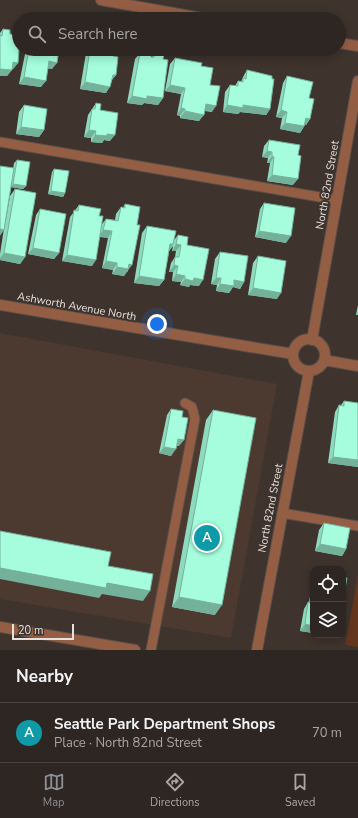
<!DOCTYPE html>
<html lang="en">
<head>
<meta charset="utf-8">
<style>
	body { margin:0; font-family:"Nunito Sans",sans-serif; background:#3a322f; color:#f1f3f6 }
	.controls { position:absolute; right:12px; bottom:12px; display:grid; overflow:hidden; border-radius:8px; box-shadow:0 2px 10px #0003 }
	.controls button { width:36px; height:36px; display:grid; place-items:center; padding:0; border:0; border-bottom:1px solid #494340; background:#2e2622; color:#f1f3f6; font:20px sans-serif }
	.scale { position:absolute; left:12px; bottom:10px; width:62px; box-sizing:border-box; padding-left:4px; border:2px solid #e7e0dc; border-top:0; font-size:11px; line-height:14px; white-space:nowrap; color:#e7e0dc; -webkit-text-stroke:3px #3e332d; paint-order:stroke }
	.you { position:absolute; left:157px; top:324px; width:14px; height:14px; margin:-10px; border:3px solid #fff; border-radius:50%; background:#1a73e8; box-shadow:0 0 0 6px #1a73e833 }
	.badge { display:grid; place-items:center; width:26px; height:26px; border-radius:50%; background:#8c9099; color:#fff; font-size:13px; font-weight:700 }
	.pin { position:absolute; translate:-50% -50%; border:2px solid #fff; box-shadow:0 1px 4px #0006 }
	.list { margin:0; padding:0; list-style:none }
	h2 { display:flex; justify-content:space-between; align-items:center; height:52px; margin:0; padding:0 16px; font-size:17px }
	h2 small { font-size:13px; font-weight:400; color:#a7a5a5 }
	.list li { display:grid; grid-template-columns:26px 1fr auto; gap:12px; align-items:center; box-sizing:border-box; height:60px; padding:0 16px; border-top:1px solid #494340 }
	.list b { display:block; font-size:15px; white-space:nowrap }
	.list p { margin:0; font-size:13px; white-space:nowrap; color:#a7a5a5 }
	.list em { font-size:13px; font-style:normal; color:#a7a5a5 }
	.icon { flex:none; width:22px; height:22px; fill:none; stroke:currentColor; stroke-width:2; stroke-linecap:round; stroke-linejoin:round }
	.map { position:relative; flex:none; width:358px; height:650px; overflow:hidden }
	.search { position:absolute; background:#2e2622; box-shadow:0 2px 10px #0003; left:12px; right:12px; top:12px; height:44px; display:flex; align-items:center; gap:10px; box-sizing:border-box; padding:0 14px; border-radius:22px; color:#a7a5a5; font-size:15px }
	.sheet { height:112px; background:#2e2622 }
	nav { display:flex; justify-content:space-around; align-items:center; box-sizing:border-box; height:56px; border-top:1px solid #494340; background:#2e2622; font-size:11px; color:#a7a5a5 }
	nav a { display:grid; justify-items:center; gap:2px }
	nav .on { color:#8c9099 }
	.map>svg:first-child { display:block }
	.built { fill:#4c3a31 }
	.green { fill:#65361e }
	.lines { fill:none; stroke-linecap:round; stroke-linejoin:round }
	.service-casing { stroke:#594f49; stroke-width:11 }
	.minor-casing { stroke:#594f49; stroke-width:12 }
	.service { stroke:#945e44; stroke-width:9 }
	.minor { stroke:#945e44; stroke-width:10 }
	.wall { fill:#8edabf }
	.shaded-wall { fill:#74b19b }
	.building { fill:#a5fdde; stroke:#74b19b }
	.labels { text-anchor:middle; stroke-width:4; stroke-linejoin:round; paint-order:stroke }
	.street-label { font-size:11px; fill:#e7e0dc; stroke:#3e332d }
</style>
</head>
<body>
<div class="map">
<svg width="358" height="650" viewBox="0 0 358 650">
	<rect width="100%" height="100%" fill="#3e332d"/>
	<path class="built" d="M0,333l277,51 -46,254 -231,-39z"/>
	<path class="green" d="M358,575v72l-13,-2z"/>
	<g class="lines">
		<g class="service-casing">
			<path id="service" d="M0,142l337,58
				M282,513l76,13
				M151,650l44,-231 -3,-12 -7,-4"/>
		</g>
		<g class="minor-casing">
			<path id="minor" d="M101,0l106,19
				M339,43l19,3
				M0,305l293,49
				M293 355a16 16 0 1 1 32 0a16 16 0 1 1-32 0Z
				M312,340l46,-259
				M324,360l34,6
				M0,627l135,23
				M257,650l52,-279"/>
		</g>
		<use href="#service" class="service"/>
		<use href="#minor" class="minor"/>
	</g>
	<path class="wall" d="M3,29l7,5 8,29 -5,6h-1l-5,7h-7v-43z
		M26,49h33l-7,20 -4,-1 -7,19 -22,-3z
		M89,49h23l4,26 -5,6 -5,12 -26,-4 6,-36z
		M144,49l7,8h1l2,-4 9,6v39l-5,7 -14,-2 -2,2 -15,-2 8,-44 5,-6h1z
		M175,58l26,8 9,19 2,27 -7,-1 -6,10 -19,-3v-2l-3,-1 4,-21 -16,-3 5,-27z
		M247,70l23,39 -4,6 -26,-3 -2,2 -15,-2 2,-20 5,-7 5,1 3,-5 3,1 2,-5z
		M287,76l22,22 1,21 -4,6h-1l-5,8 -20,-4 2,-11 -6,-1 7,-34z
		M96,103l4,7 10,31 -6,-1 -2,3 -11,-1v-4l-7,-1 4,-22z
		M24,105l20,25 -5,7 -23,-3 3,-22z
		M269,140l24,45 -26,-4 3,-18h-3l1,-5 -6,-1 2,-11z
		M17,160l9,26 -3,3 -12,-2 -6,38 5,-29 5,-7 10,68 -5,7 -20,-4v-6l14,-91z
		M54,169l11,24 -2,4 -15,-3 4,-22z
		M264,203l22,40 -31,-6 5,-28z
		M125,204l3,68 -1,-1 -3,5 -12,-2 1,-4 -11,-2 6,-30 -8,-1 -8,29 -30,-5 8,-44 9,-12 20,11 3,8 4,-5 9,1 1,-6 5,-7 2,1z
		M40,209l19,44 -5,6 -26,-5 8,-39z
		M147,226l27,14 4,-5 9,10 12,41 -9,-1 -1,2 -9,-2 1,-3 -9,-1 1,-9h-4l2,-9 4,-6 1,-6h-4l1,-5 -4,5 -5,29 -5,6 -25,-3 8,-50z
		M220,252l24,30 -4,7 -7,-2 -4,6 -13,-2 1,-6 -6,-1 4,-25z
		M258,256l19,43 -29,-4 5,-32z
		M358,305v10h-2z
		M344,401l14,2v64l-30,-4 7,-51 4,-7h2z
		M171,409l11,8 -3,29h-3l-5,10 -12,-3 8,-38z
		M213,410l2,205 -43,-8 34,-187z
		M324,523l22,26 -4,7 -27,-5 4,-21z
		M313,580v53l-13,-2 4,-22 4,-7h1z"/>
	<path class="shaded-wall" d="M49,61l8,2 -5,6 -8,-1z
		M13,62l5,1 -5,6h-5z
		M0,69l12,1 -5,6h-7z
		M113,75h3l-5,6z
		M24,77l22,4 -5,6 -22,-3z
		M85,82l25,5 -4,6 -26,-4z
		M170,85l15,3 -4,6 -16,-3z
		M132,96h15l16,2 -5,7 -14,-2 -2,2 -15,-2z
		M206,104l10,2 -4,6 -11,-2z
		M227,105h16l27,4 -4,6 -26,-3 -2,2 -15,-2z
		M181,108l4,1 -5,7 -3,-1z
		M281,110l6,2 -5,6 -6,-1z
		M185,111l19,4 -5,6 -19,-3z
		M306,118l4,1 -4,6h-4z
		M285,123l19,3 -4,7 -20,-4z
		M21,127l23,3 -5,7 -23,-3z
		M89,130l7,1 -5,7 -7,-1z
		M107,134l8,1 -5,6 -6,-1 -2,3 -11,-1 4,-7z
		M267,151l5,1 -4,6 -6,-1z
		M272,156l2,1 -4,6h-3z
		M272,175l26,4 -5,6 -26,-4z
		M13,184l13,2 -3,3 -13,-2z
		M51,191l14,2 -2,4 -15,-3z
		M0,229l4,1 -4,6z
		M103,230l9,1 -4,7 -9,-2z
		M259,231l32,5 -5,7 -31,-6z
		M170,244h3l-4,7z
		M176,244l5,1 -5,6h-4z
		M33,248l26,5 -5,6 -26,-5z
		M4,253l21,4 -5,7 -20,-4v-2z
		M67,255l29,5 -4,6 -30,-5z
		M106,261l11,2 -4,7 -11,-2z
		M129,264l3,1 -8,11 -12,-2 5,-7z
		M174,265l4,1 -5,6h-4z
		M176,274l9,2 -4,6 -9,-1z
		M139,276l25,4 -5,6 -25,-3z
		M194,278l9,2 -4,6 -9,-1 -1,2 -9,-2 5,-6z
		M216,278h5l-4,7 -6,-1z
		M234,280l10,2 -4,7 -7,-2 -4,6 -13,-2 4,-7z
		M253,288l28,5 -4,6 -29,-4z
		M178,439l6,1 -5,6 -6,-1z
		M164,447l12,2 -5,7 -12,-3z
		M333,457l25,3v7l-30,-4z
		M320,544l26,5 -4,7 -27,-5z
		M0,568l107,15 43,8 -7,10 -41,-7 -3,4 -99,-19z
		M179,597l43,8 -7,10 -43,-8z
		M305,624l8,2v7l-13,-2z
		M324,635h10l-1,2z"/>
	<path class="building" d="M3,29l7,1v4l9,1v14l-1,14 -5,-1 -1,8 -12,-1v-34l2,1z
		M29,49h30l-2,14 -8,-2 -3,20 -22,-4z
		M90,49h22l1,7 5,1 -2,18h-3l-3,12 -25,-5z
		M144,49l7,1v7h3v-4l10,1 -1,5 5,1 -5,38 -16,-2v3l-15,-3 8,-43h4z
		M175,58l27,5 -1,3 12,2 -3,17 10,1 -4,20 -10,-2 -2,11 -19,-4v-2l-4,-1 4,-20 -15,-3z
		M247,70l25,6v3h2l-4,30 -27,-4v3l-16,-3 3,-20 8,1v-5l5,1v-4l3,1z
		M287,76l26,6 -4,16 5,1 -4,20 -4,-1 -2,8 -19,-3 2,-11 -6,-2z
		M96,103l5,1 -1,6 18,3 -3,22 -8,-1v2l-12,-1 1,-4 -7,-1 3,-21h3z
		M24,105l23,4 -3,21 -23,-3z
		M269,140l31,5 -2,10 3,1 -3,23 -26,-4 2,-18 -2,-1v-4l-5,-1z
		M17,160l13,2 -4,24 -13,-2z
		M0,166l14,2 -10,62 -4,-1z
		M54,169l15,2 -4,22 -14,-2z
		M15,189l21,4 -11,64 -21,-4z
		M264,203l31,5 -4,28 -32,-5z
		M125,204l15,3 -3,18h3l-8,40 -3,-1 -1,5 -11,-2v-4l-11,-2 6,-30 -9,-1 3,-11 12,2 3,-14 4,1z
		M79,205l22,4 -2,7h4l-7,44 -29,-5 7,-45 4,1z
		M40,209l26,5 -7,39 -26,-5z
		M147,226l29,5 -3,13h-3l-6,36 -25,-4z
		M178,235l10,2 -1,8 22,4 -6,31 -9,-2 -1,3 -8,-2v-3l-9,-2 2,-8 -4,-1 1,-8h4l2,-12 -5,-1z
		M220,252l28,4 -4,26 -10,-2v6l-14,-2 1,-6h-5z
		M258,256l28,5 -5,32 -28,-5z
		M344,401l14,2v57l-25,-3 6,-52 5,1z
		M171,409l12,2 -1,6 6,1 -4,22 -6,-1 -2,10 -12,-2z
		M213,410l43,8 -34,187 -43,-8z
		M324,523l26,5 -4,21 -26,-5z
		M0,531l111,21 -3,14 45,8 -3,17 -43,-8 -1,5 -106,-20z
		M343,578h4l-4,21z
		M313,601v25l-8,-2 3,-22 5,1z"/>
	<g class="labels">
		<g class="street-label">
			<text transform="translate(327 185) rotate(-80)" y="4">North 82nd Street</text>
			<text transform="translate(77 306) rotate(10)" y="4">Ashworth Avenue North</text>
			<text transform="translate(270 508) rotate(-79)" y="4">North 82nd Street</text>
		</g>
	</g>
</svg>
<div class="controls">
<button><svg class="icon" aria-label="locate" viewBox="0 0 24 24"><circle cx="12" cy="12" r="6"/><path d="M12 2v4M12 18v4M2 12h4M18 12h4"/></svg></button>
<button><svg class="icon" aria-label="layers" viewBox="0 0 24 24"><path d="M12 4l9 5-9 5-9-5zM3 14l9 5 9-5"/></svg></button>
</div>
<div class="scale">20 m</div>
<div class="you"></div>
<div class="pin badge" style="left:207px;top:538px;background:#0f9aa8">A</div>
<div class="search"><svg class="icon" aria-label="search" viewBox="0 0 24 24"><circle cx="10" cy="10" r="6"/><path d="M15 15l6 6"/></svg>Search here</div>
</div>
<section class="sheet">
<h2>Nearby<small></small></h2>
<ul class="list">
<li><span class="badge" style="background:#0f9aa8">A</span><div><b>Seattle Park Department Shops</b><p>Place · North 82nd Street</p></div><em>70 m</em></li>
</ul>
</section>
<nav>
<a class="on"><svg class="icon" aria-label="map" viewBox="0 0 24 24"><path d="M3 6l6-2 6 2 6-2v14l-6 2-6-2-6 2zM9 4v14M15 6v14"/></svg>Map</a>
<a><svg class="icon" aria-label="directions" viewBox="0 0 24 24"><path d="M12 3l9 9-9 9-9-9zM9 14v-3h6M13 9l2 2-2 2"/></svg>Directions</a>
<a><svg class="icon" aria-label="saved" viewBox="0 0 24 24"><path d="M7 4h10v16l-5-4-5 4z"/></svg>Saved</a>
</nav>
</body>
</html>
